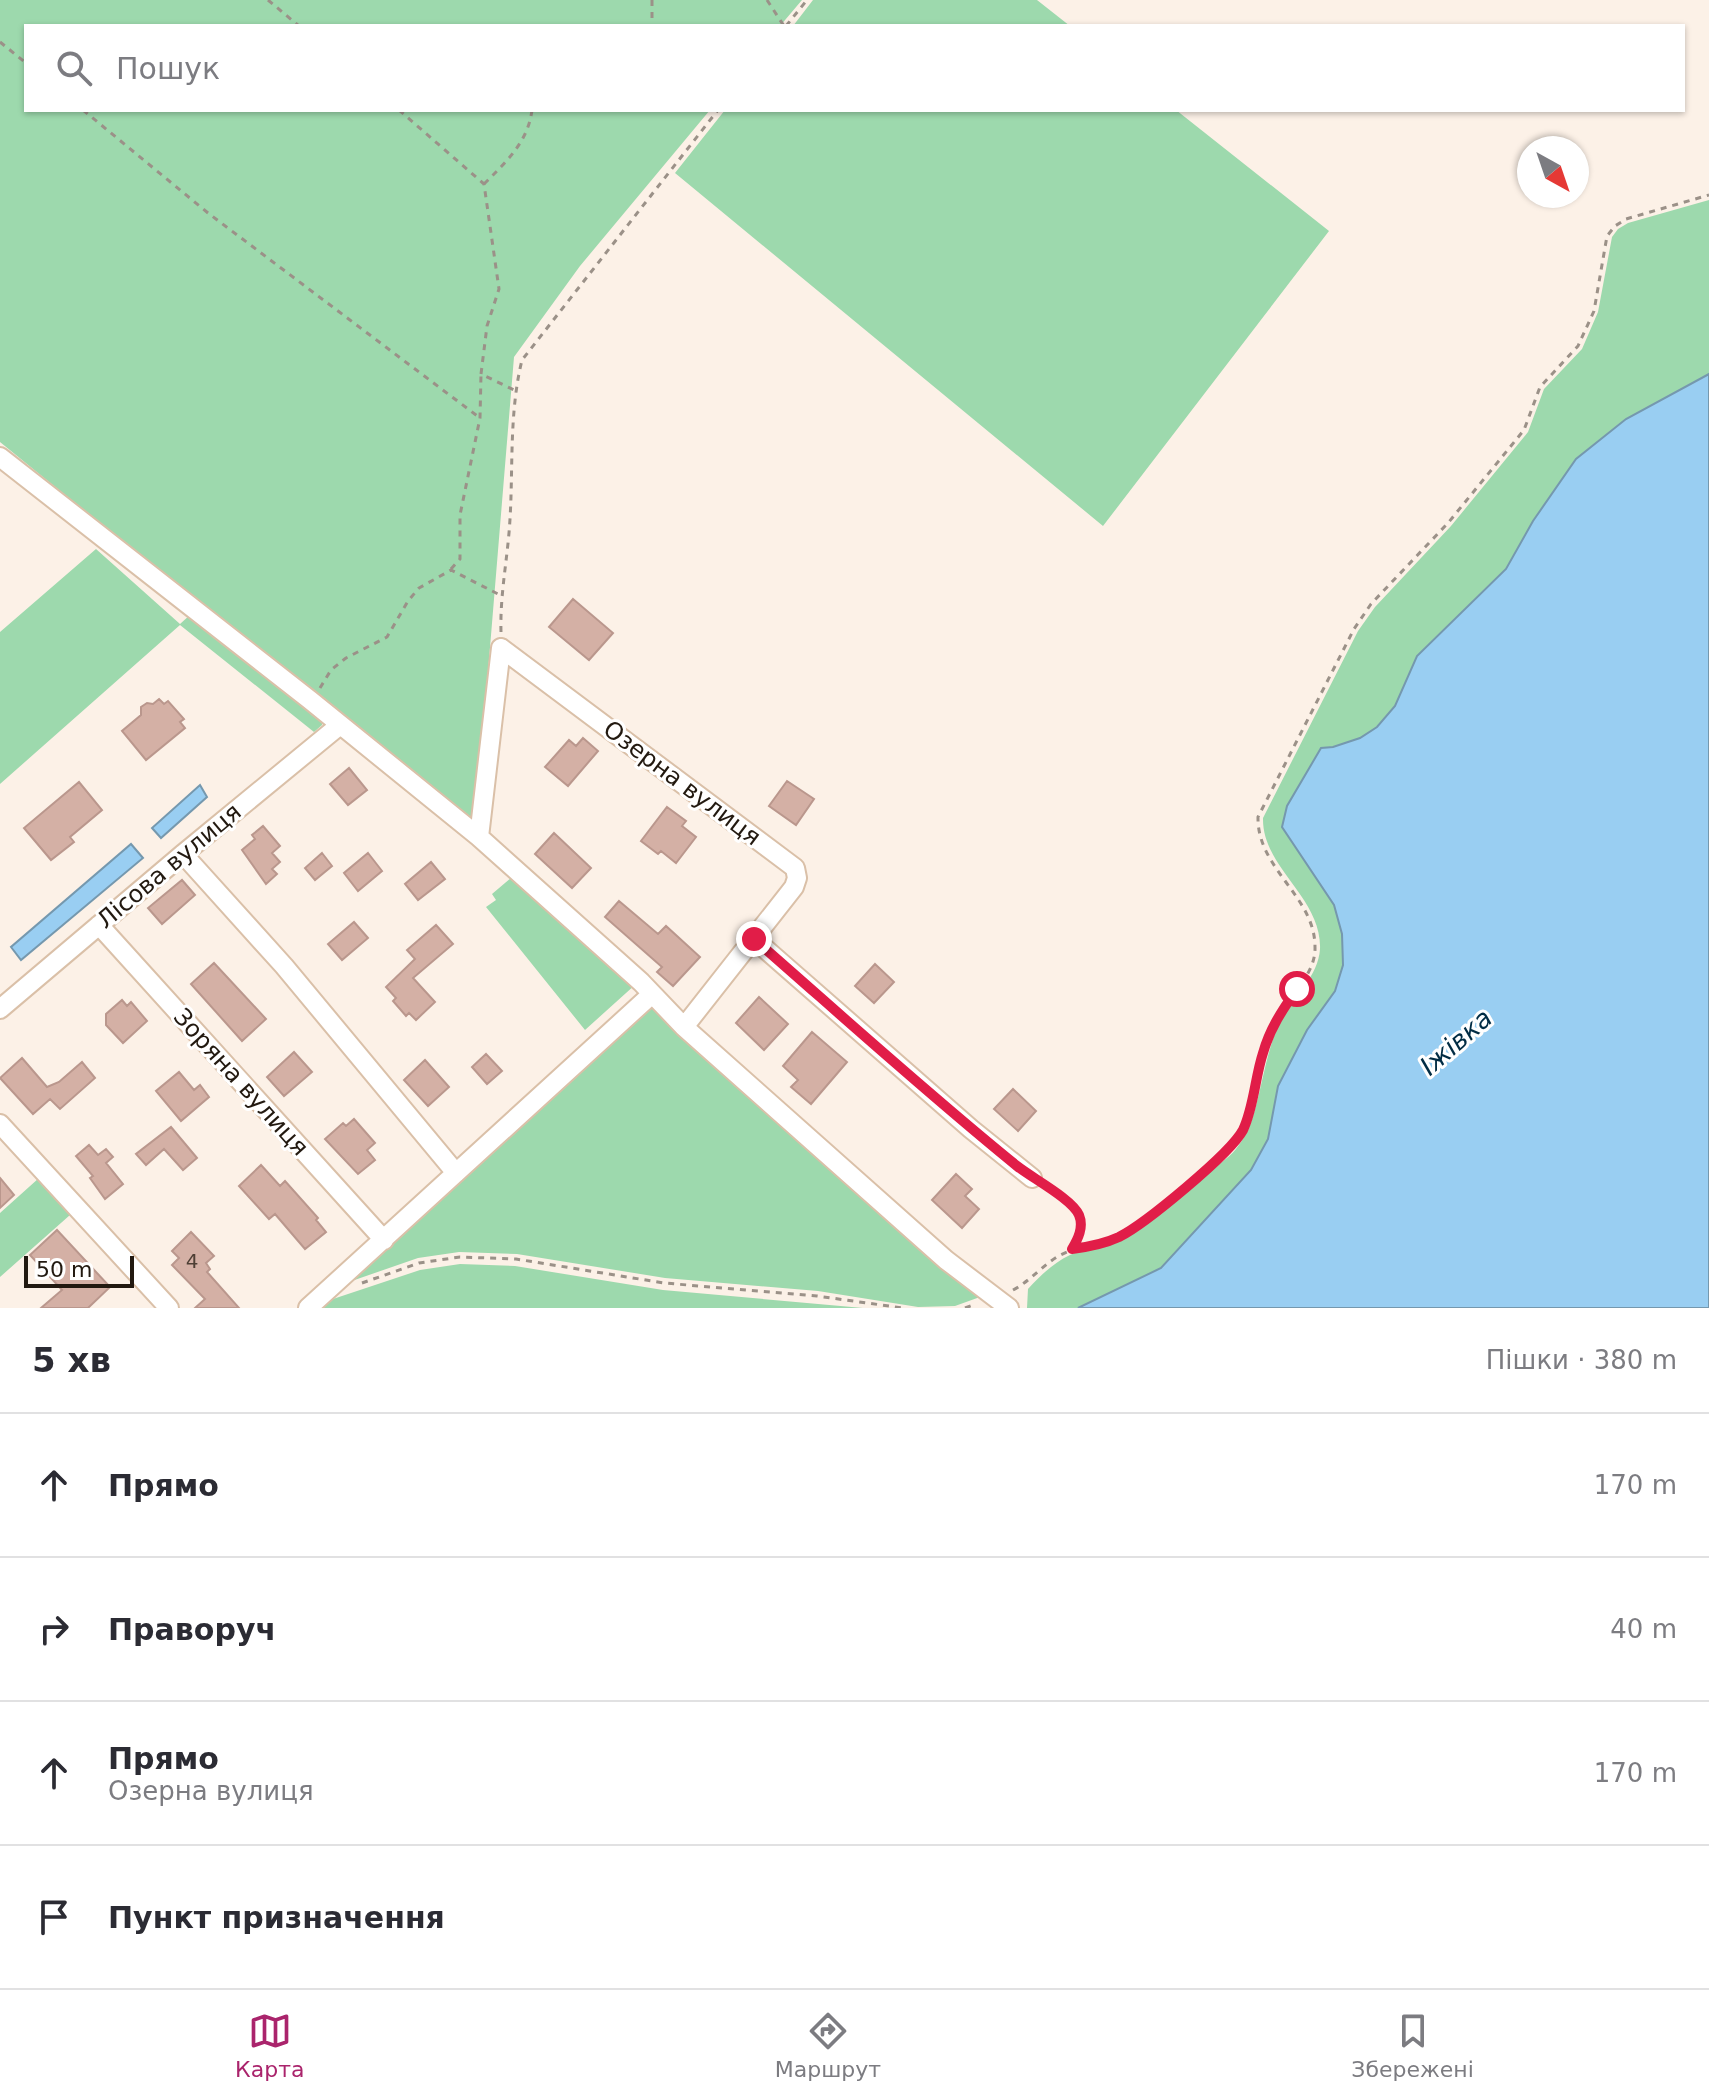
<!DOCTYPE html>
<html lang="uk">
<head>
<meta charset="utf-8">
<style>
	body { margin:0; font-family:"DejaVu Sans",sans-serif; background:#f7f7f7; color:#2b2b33 }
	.compass { position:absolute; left:1517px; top:136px; width:72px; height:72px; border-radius:50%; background:#fff; box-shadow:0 2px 6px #0004; rotate:140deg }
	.scale { position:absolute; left:24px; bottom:20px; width:110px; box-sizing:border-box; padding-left:8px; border:4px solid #221910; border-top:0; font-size:22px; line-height:28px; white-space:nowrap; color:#221910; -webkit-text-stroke:6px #fff; paint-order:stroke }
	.stop { position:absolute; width:24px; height:24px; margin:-18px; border:6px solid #e11d48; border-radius:50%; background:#fff }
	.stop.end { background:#e11d48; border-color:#fff; box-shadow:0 2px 8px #0008 }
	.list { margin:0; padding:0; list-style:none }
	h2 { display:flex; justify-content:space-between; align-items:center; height:104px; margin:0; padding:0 32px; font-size:34px }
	h2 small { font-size:26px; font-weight:400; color:#7c7c81 }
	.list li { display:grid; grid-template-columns:52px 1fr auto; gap:24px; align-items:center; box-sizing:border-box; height:144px; padding:0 32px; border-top:2px solid #e1e1e2 }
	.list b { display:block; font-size:30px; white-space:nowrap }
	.list p { margin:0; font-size:26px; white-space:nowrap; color:#7c7c81 }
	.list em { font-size:26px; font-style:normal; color:#7c7c81 }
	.icon { flex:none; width:44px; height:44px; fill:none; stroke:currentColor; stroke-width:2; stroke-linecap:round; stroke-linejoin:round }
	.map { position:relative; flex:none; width:1709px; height:1308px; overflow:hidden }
	.search { position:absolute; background:#fff; box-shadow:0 2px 6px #0004; left:24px; right:24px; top:24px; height:88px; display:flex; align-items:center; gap:20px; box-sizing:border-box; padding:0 28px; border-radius:0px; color:#7c7c81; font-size:30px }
	.sheet { height:680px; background:#fff }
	nav { display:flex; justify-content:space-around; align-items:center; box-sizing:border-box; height:112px; border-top:2px solid #e1e1e2; background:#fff; font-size:22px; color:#7c7c81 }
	nav a { display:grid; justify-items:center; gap:4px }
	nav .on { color:#aa246c }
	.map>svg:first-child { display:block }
	.green { fill:#9dd9ad }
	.water { fill:#99cef2; stroke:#7598ae; stroke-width:2 }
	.building { fill:#d4b0a5; stroke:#ba978d; stroke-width:2 }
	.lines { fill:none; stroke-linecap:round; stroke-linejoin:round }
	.street-casing { stroke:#dac0a8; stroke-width:22 }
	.path { stroke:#9b9188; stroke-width:3; stroke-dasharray:6 6; stroke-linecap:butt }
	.street { stroke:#fff; stroke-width:18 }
	.route { stroke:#e11d48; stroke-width:10 }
	.labels { text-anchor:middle; stroke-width:6; stroke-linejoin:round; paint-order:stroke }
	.number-label { font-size:20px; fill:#4e3f35 }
	.street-label { font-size:24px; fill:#221910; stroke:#fff }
	.water-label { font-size:26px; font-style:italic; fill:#012c44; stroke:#fff }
</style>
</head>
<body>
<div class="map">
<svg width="1709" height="1308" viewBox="0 0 1709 1308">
	<rect width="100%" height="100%" fill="#fcf1e7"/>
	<path class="green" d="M0,0h802l-22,26h-754v84h684l-130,156 -66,91 -39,472 -475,-387z
		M813,0h224l33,26h-277z
		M725,110h451l153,121 -226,295 -428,-353z
		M1709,200v222l-427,405 52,78 8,29 1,31 -8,26 -28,39 -28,56 -11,53 -17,31 -90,98 -83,40h-51l1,-19c12,-13 25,-26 42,-34 16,-8 36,-6 52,-15 30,-16 56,-42 82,-64 10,-9 24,-17 32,-27 5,-6 10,-15 13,-21 12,-32 15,-68 28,-100 11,-28 41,-48 43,-79 2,-52 -58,-81 -57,-131l95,-187 17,-24 76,-81 77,-94 16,-43 38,-40 16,-37 14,-75 6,-8 10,-6z
		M96,549l84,75 11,-10 131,104v7l-8,7 -134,-107 -180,159v-152z
		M488,854l148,130 -51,46 -99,-123 10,-7 -4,-6 19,-16 -25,-22z
		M652,1003c103,105 214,200 328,294l-25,9 -37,1 -100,-16 -153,-13 -148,-24 -58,-2 -41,6 -75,26z
		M39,1178l31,37 -70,62v-64z
		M460,1264l55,2 148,24 200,18h-547l5,-5 99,-33z"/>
	<path class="water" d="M1709,374v934h-631l83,-40 90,-98 17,-31 10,-53 29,-56 28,-39 8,-26 -1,-31 -8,-29 -52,-78 5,-21 34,-58 12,-1 27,-9 17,-11 18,-21 22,-50 89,-87 27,-48 43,-62 50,-40z
		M200,785l7,12 -46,41 -9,-10z
		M131,844l12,14 -122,102 -10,-13z"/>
	<path class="building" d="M573,599l40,34 -24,27 -40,-33z
		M159,699l5,5 4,-3 16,18 -4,3 5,6 -39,32 -24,-29 19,-16v-8l6,-4 6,1z
		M583,738l15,13 -30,35 -23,-19 24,-27 7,6z
		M349,768l18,22 -19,15 -18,-21z
		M787,781l27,18 -18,26 -27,-19z
		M79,782l23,28 -32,27 4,5 -23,18 -27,-32z
		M667,807l19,14 -4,5 14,11 -20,26 -15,-12 -3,3 -17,-13z
		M263,826l17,20 -8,7 8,9 -8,7 5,5 -11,10 -24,-34 13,-11 -3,-4z
		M554,833l37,35 -19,20 -37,-34z
		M322,853l10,13 -17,14 -10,-12z
		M368,853l14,18 -24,20 -14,-18z
		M431,862l14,17 -27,21 -13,-16z
		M182,880l13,15 -33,29 -14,-16z
		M619,901l39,33 8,-8 34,31 -27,29 -16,-14 5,-5 -57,-50z
		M354,922l14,16 -26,22 -14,-16z
		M436,925l17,19 -40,34 22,24 -19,18 -7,-7 -3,3 -13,-15 3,-3 -10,-11 29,-28 -8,-9z
		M214,963l52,56 -24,22 -51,-57z
		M875,964l19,18 -20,21 -19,-17z
		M759,997l29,27 -24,26 -28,-27z
		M122,1000l5,6 4,-4 16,19 -24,22 -17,-18v-11z
		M812,1032l35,30 -36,42 -20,-17 7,-7 -15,-14z
		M294,1052l18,20 -28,24 -17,-19z
		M486,1054l16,17 -15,13 -15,-17z
		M22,1058l25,29 12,-5 23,-20 13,16 -35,31 -10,-10 -17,15 -33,-36z
		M425,1060l24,27 -21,19 -24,-26z
		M179,1072l15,18 6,-5 9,12 -28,24 -25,-30z
		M1013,1089l23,22 -18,20 -24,-22z
		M354,1119l21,24 -8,7 8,10 -17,14 -33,-35 18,-16 3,3z
		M171,1127l26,31 -14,12 -19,-21 -18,16 -10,-11z
		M89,1145l9,10 8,-6 7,8 -7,6 17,21 -18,15 -15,-21 3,-2 -17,-20z
		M261,1165l19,21 5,-5 33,37 -2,2 10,12 -21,17 -30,-35 -6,5 -30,-33z
		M956,1174l16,15 -7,7 14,13 -17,19 -30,-28z
		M0,1178l14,17 -14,13z
		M57,1230l53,57 -22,21h-47l21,-18 -32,-35z
		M191,1232l23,24 -8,7 4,6 -3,3 32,36h-44l10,-9 -33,-34 7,-7 -7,-7z"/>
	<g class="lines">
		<g class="street-casing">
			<path id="street" d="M0,457l310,243 169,137 162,145 43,45 262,233 63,48
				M501,648l294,220 2,10 -3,9 -110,140
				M479,837l22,-189
				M183,854l101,112 172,207
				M99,925l285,315
				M754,939l217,190 61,49
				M0,1009l183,-155 157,-129
				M0,1124l169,184
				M308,1308l343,-313"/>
		</g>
		<path class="path" d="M268,0l31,26
			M652,0v26
			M767,0l17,26
			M786,26l21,-26
			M0,42l26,21
			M83,110l125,103 272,205
			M399,110l85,74 15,105 -12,37 -6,48 33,16
			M484,184c22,-22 44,-42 48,-74
			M451,569l9,-10v-44l20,-97 1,-44
			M501,632c-1,-34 5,-65 8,-99 5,-58 -1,-116 13,-173l196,-250
			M320,688l11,-18 15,-12 41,-21 21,-36 11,-13 32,-18 49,25
			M1046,1187c26,18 45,30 26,62
			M362,1283l57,-20 41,-6 56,2 148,24 153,13 86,12
			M1013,1290c17,-9 28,-23 44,-33 19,-12 42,-10 62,-21 27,-13 110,-81 123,-106 6,-10 7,-23 10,-35 7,-25 12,-51 24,-75 11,-24 40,-44 39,-73 0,-51 -58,-78 -57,-130l96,-188 17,-25 77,-81 76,-93 16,-43 38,-41 16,-35 13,-75 8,-10 11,-7 83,-24
			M965,1308l11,-4"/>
		<use href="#street" class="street"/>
	</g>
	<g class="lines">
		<path class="route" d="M754,939c87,76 173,154 263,227 15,12 55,33 62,49 5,12 -1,24 -7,34 16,-2 32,-5 47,-12 26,-13 111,-83 124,-107 11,-23 12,-53 20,-77 7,-25 20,-44 34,-64"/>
	</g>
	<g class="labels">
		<g class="number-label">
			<text x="192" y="1268">4</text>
		</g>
		<g class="street-label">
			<text transform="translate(682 783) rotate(37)" y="8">Озерна вулиця</text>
			<text transform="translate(169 866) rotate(-40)" y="8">Лісова вулиця</text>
			<text transform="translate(241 1082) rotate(48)" y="8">Зоряна вулиця</text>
		</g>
		<g class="water-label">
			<text transform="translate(1456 1042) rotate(-41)" y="9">Іжівка</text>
		</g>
	</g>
</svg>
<svg class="compass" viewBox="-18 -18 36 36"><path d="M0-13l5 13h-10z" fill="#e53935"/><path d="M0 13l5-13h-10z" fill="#7c7c81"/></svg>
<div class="scale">50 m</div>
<div class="stop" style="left:1297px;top:989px"></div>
<div class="stop end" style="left:754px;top:939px"></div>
<div class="search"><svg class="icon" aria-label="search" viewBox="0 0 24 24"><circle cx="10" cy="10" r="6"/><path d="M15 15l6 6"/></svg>Пошук</div>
</div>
<section class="sheet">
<h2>5 хв<small>Пішки · 380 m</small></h2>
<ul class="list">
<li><svg class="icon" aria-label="ahead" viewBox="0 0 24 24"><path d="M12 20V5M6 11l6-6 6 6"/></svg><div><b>Прямо</b></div><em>170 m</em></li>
<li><svg class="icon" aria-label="right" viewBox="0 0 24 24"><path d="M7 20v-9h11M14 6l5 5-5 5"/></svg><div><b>Праворуч</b></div><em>40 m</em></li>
<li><svg class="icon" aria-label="ahead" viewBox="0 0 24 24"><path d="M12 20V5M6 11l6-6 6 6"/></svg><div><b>Прямо</b><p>Озерна вулиця</p></div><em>170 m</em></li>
<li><svg class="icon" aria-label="arrive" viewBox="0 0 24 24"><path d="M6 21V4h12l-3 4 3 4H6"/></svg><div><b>Пункт призначення</b></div></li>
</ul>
</section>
<nav>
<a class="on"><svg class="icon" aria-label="map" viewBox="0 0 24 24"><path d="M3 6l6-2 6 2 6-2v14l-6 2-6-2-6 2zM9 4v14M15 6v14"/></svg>Карта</a>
<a><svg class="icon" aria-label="directions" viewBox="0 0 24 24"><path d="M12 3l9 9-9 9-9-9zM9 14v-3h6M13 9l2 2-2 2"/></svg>Маршрут</a>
<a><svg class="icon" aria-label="saved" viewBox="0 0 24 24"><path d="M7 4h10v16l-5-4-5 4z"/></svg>Збережені</a>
</nav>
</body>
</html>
